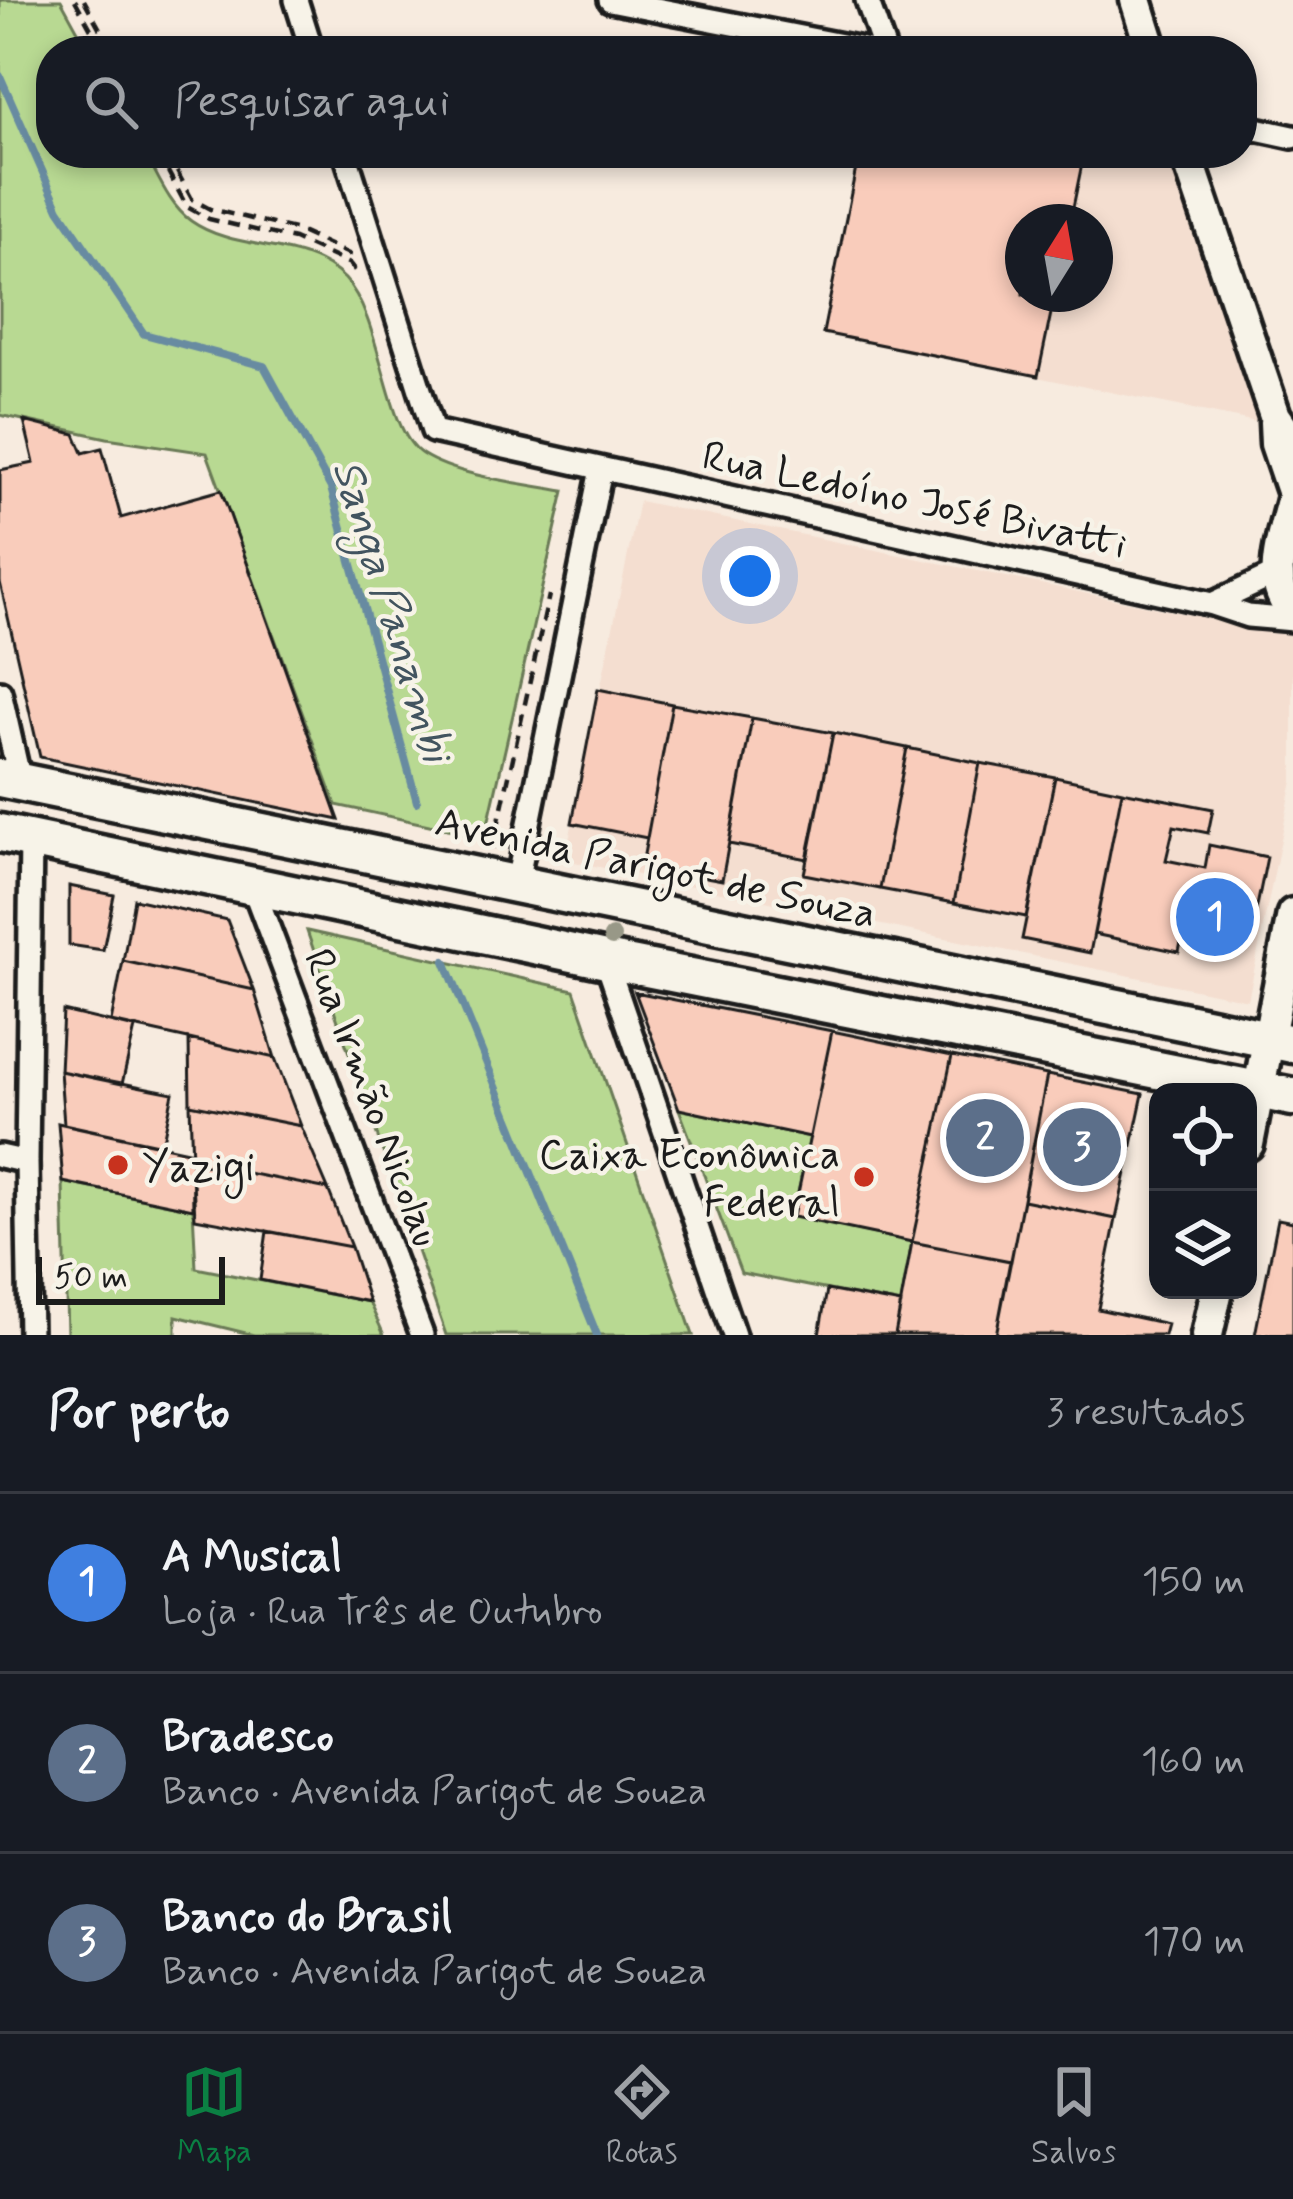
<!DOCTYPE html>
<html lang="pt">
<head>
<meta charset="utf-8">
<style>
	body { margin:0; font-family:Mynerve,sans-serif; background:#20242c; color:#f1f3f6 }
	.controls { position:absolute; right:36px; bottom:36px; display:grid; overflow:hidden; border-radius:24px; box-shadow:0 6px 18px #0003 }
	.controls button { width:108px; height:108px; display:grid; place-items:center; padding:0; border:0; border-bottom:3px solid #363941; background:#171b24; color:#f1f3f6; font:60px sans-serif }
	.compass { position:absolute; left:1005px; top:204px; width:108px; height:108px; border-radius:50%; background:#171b24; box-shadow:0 6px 18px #0003; rotate:11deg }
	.scale { position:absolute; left:36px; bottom:30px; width:189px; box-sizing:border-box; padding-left:12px; border:6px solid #1c1c1c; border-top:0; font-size:33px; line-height:42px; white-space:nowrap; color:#1c1c1c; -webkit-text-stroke:9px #f7f3e8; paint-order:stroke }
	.you { position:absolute; left:750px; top:576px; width:42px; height:42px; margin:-30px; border:9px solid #fff; border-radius:50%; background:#1a73e8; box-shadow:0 0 0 18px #1a73e833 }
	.badge { display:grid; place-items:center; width:78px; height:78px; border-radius:50%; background:#0b8043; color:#fff; font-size:39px; font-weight:700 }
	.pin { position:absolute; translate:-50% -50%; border:6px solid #fff; box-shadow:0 3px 12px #0006 }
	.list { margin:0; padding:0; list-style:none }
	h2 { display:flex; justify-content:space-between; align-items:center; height:156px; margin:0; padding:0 48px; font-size:51px }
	h2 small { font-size:39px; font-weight:400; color:#9ea1a6 }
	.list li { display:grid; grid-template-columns:78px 1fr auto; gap:36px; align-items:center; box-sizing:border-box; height:180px; padding:0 48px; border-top:3px solid #363941 }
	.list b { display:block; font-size:45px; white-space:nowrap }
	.list p { margin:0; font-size:39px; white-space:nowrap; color:#9ea1a6 }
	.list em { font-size:39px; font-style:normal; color:#9ea1a6 }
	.icon { flex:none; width:66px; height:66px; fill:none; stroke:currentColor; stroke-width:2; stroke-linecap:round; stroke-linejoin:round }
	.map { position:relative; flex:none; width:1293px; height:1335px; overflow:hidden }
	.search { position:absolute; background:#171b24; box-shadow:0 6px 18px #0003; left:36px; right:36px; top:36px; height:132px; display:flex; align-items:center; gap:30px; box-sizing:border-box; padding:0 42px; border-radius:48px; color:#9ea1a6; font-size:45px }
	.sheet { height:696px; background:#171b24 }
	nav { display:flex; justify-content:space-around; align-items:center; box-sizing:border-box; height:168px; border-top:3px solid #363941; background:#171b24; font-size:33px; color:#9ea1a6 }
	nav a { display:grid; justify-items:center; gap:6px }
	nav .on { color:#0b8043 }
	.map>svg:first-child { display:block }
	.built { fill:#f4ded0; fill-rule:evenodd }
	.green { fill:#b8d992; stroke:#6a7a57; stroke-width:3 }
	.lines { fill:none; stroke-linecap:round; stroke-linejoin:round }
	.stream { stroke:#688ba1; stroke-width:8 }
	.building { fill:#f9ccbb; stroke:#1c1c1c; stroke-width:3 }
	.street-casing { stroke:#1c1c1c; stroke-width:30 }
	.secondary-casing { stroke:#1c1c1c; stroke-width:39 }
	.primary-casing { stroke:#1c1c1c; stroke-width:45 }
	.path { stroke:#1c1c1c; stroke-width:4.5; stroke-dasharray:12 9; stroke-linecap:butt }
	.street { stroke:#f7f3e8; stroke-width:21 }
	.secondary { stroke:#f7f3e8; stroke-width:30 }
	.primary { stroke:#f7f3e8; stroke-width:36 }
	.tree { fill:#989887 }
	.poi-dot { fill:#c8321e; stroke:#f7f3e8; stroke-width:4.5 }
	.labels { text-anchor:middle; stroke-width:9; stroke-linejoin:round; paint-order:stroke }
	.street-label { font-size:42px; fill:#1c1c1c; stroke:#f7f3e8 }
	.poi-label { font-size:42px; fill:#1c1c1c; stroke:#f7f3e8; text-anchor:end }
	.water-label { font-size:45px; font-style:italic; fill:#42545f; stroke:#f7f3e8 }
</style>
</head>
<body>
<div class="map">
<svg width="1293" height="1335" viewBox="0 0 1293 1335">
	<rect width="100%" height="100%" fill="#f7ebdf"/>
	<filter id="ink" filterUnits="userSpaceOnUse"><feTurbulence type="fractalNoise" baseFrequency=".00833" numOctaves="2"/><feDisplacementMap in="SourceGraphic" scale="24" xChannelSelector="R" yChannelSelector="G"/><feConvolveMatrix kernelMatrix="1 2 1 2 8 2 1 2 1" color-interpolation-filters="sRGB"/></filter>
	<g filter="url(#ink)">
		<path class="built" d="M859,153h310l92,270 -438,-90zM1023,222h72v72h-72z
			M639,501l654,135v145l-45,219 -683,-140z"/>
		<path class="green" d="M0,0h61l28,51h-38v102h94c13,23 24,52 46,68 45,32 114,17 154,58 38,41 39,150 77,175 36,23 100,29 142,37l-79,346 -149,-32 -129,-352 -100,-15 -107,-23z
			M307,931l267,59 119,345h-247z
			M679,1109l131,28 -17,79 119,26 -11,62 -160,-31z
			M63,1182l130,27 3,59 173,34 15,33h-130l-78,-19v19h-109z"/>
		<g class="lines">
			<path class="stream" d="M0,76l59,133 85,125 120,32 67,122 86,314
				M445,961l152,374"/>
		</g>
		<path class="building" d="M859,153l225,1 -14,68h-47v72h32l-17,82 -215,-43z
			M24,421l51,13 8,19 19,-5 19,70 100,-28 118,330 -299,-63 -40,-175v-112l34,-7z
			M598,689l74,15 -25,134 -75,-15z
			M672,704l80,14 -30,162 -80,-15z
			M752,718l81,15 -25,126 -79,-15z
			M833,733l74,15 -27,141 -76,-15z
			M907,748l73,15 -26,140 -74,-14z
			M980,763l75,14 -29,140 -72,-14z
			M1055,777l67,14 -32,162 -68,-14z
			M1122,791l91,18 -5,24 -34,-7 -8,34 39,8 4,-23 58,12 -18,89 -66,-14 -4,20 -85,-18z
			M69,886l45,9 -11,55 -34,-5z
			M134,899l93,21 27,70 -131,-29z
			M123,961l131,29 21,68 -164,-36z
			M635,992l197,39 -22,106 -131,-28z
			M63,1011l72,17 -13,56 -62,-13z
			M832,1031l120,25 -40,186 -119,-25z
			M189,1039l86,19 26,68 -111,-22z
			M952,1056l95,19 -36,186 -99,-19z
			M60,1071l113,22 -11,52 -98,-21z
			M1047,1075l96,19 -27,125 -93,-19z
			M190,1104l111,22 27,63 -136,-27z
			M58,1123l134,29 1,57 -130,-27z
			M192,1162l136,27 23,58 -156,-29z
			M1023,1200l93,19 -18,90 69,15 -3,11h-168z
			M1023,1200l93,19 -18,90 69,15 -3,11h-168z
			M1278,1219l15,3v113h-38z
			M267,1231l84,16 18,55 -109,-22z
			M912,1242l98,19 -14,74h-101z
			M827,1290l74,14 -6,31h-76z"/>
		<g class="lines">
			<g class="street-casing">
				<path id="street" d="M296,0l16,51
					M610,0l262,51
					M867,0l18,51
					M1242,126l51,11
					M345,153l88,278 779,173 36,12 45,4
					M1212,604l64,-30
					M0,692l20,89
					M517,882l84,-413
					M253,887l169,448
					M606,960l128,375
					M0,1156l27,6
					M30,1335l-3,-173 4,-323"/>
			</g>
			<g class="secondary-casing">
				<path id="secondary" d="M1136,0l16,51
					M1186,153l89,263 18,26
					M1275,422l1,22 17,50
					M1293,496c-8,36 -30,86 0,115
					M1248,1144l45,-230
					M1207,1335l10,-45"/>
			</g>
			<g class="primary-casing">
				<path id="primary" d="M0,778l1293,266
					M0,833l606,127 687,137"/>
			</g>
			<path class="path" d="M75,0l28,51
				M84,0l28,51
				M158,153l29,54 22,12 85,20 56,25 6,8
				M167,153l25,46 18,10 84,20 57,26
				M493,848l56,-253"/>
			<use href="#street" class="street"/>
			<use href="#secondary" class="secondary"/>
			<use href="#primary" class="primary"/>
		</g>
		<circle class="tree" cx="612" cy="937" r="9"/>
	</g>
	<g class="poi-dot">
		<circle cx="118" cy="1165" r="12"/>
		<circle cx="864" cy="1177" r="12"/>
	</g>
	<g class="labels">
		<g class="street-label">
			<text transform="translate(915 498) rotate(12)" y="15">Rua Ledoíno José Bivatti</text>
			<text transform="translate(656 866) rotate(12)" y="15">Avenida Parigot de Souza</text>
			<text transform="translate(374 1097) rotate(69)" y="15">Rua Irmão Nicolau</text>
		</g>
		<g class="poi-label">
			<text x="840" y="1168">Caixa Econômica<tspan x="840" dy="48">Federal</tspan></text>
			<text x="142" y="1180" text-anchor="start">Yazigi</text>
		</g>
		<g class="water-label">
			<text transform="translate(394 610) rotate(73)" y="16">Sanga Panambi</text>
		</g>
	</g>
</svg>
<div class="controls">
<button><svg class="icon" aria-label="locate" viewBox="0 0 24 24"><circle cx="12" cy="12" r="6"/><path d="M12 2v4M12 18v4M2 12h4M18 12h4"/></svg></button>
<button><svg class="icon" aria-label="layers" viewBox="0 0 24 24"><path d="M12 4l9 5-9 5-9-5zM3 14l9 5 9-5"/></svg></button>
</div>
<svg class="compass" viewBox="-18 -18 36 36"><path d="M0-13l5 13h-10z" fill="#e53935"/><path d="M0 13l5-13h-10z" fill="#9ea1a6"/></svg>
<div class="scale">50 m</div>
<div class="you"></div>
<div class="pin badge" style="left:1215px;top:917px;background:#3f7fe0">1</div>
<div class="pin badge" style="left:985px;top:1138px;background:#5c6f8a">2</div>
<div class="pin badge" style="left:1082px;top:1147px;background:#5c6f8a">3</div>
<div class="search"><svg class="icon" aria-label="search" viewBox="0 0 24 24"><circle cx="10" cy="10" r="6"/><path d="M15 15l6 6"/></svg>Pesquisar aqui</div>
</div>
<section class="sheet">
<h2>Por perto<small>3 resultados</small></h2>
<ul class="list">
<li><span class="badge" style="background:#3f7fe0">1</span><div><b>A Musical</b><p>Loja · Rua Três de Outubro</p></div><em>150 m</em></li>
<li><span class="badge" style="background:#5c6f8a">2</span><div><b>Bradesco</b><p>Banco · Avenida Parigot de Souza</p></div><em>160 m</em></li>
<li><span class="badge" style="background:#5c6f8a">3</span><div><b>Banco do Brasil</b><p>Banco · Avenida Parigot de Souza</p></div><em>170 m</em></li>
</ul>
</section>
<nav>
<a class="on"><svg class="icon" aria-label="map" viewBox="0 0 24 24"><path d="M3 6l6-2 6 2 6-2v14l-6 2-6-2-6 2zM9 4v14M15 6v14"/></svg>Mapa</a>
<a><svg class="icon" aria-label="directions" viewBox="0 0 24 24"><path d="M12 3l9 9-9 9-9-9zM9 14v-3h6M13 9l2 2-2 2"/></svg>Rotas</a>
<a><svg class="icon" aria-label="saved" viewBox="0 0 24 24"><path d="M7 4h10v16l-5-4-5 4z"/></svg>Salvos</a>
</nav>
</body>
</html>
